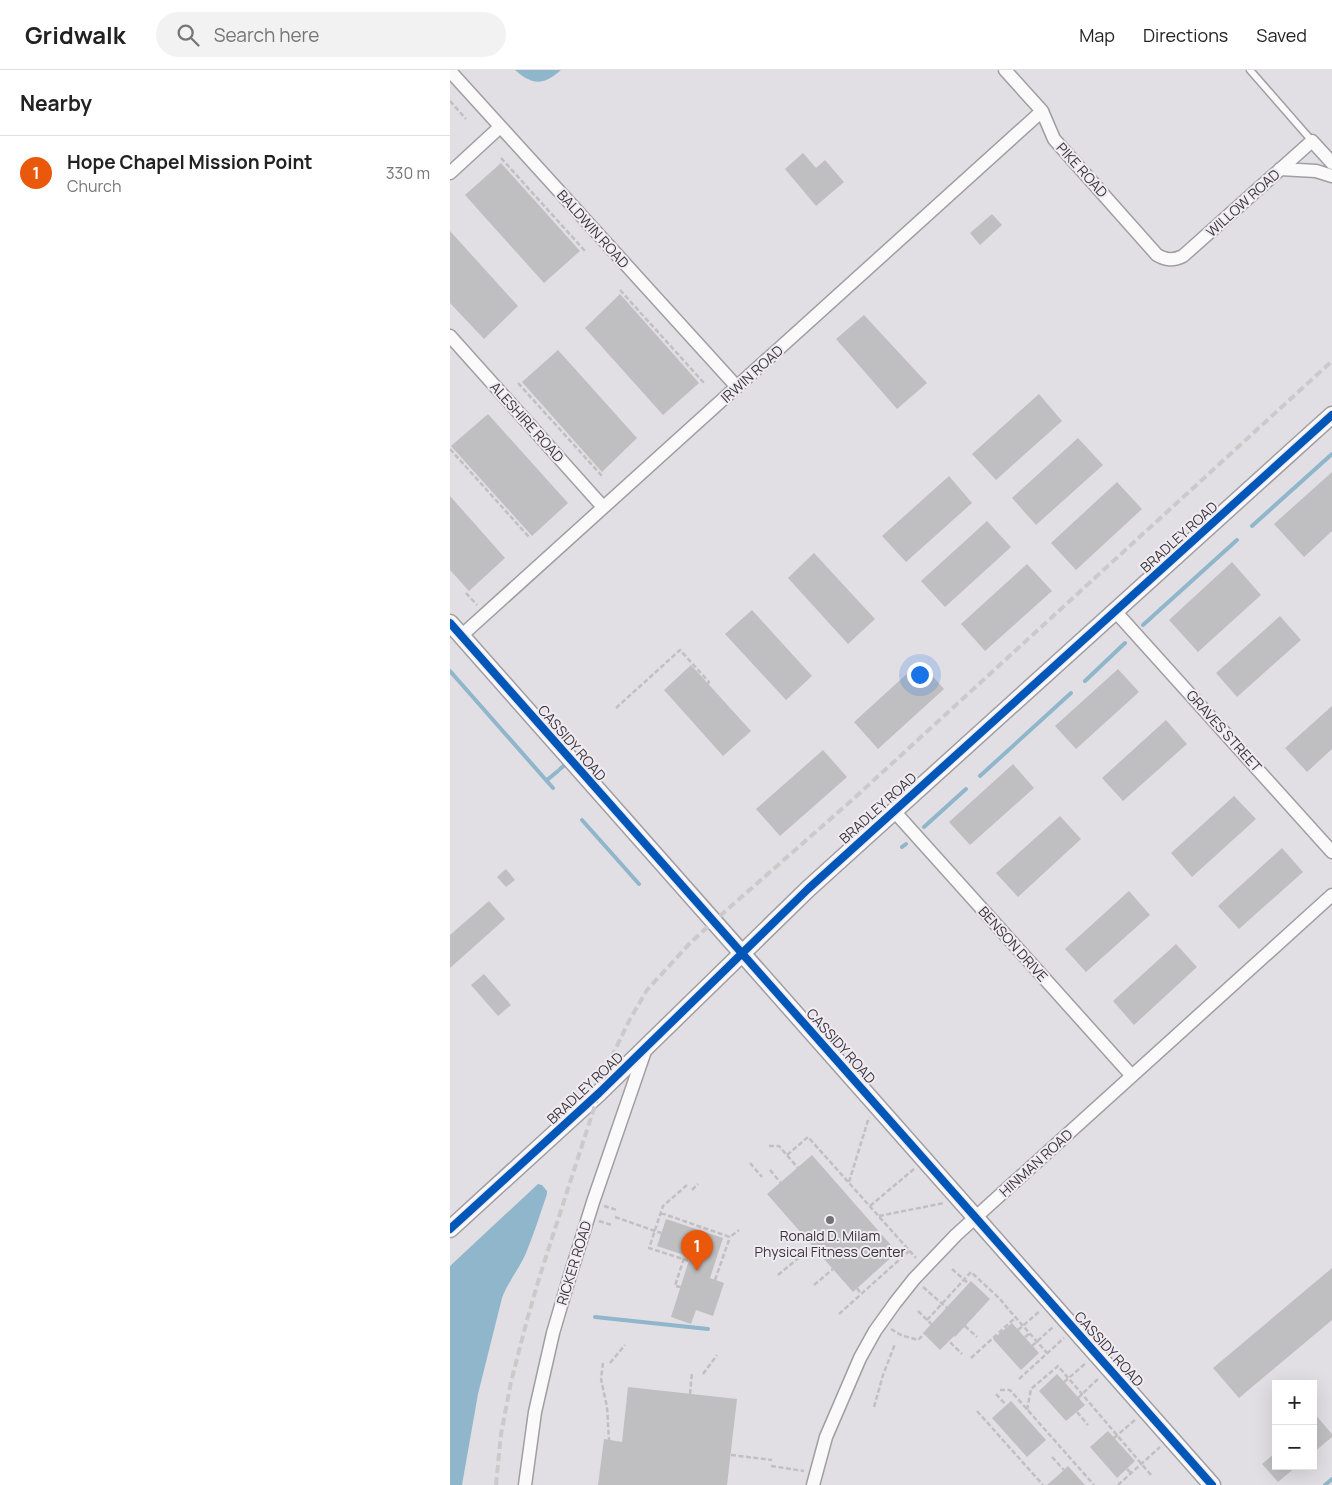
<!DOCTYPE html>
<html lang="en">
<head>
<meta charset="utf-8">
<style>
	body { margin:0; font-family:Manrope,sans-serif; background:#f2f2f2; color:#222 }
	.controls { position:absolute; right:15px; bottom:15px; display:grid; overflow:hidden; border-radius:0px; box-shadow:0 5px 20px #0002 }
	.controls button { width:45px; height:45px; display:grid; place-items:center; padding:0; border:0; border-bottom:1px solid #e0e0e0; background:#fff; color:#222; font:25px sans-serif }
	.you { position:absolute; left:469px; top:604px; width:18px; height:18px; margin:-12px; border:4px solid #fff; border-radius:50%; background:#1a73e8; box-shadow:0 0 0 8px #1a73e833 }
	.badge { display:grid; place-items:center; width:32px; height:32px; border-radius:50%; background:#ea580c; color:#fff; font-size:16px; font-weight:700 }
	.pin { position:absolute; translate:-50% -41px; filter:drop-shadow(0 1px 2px #0008) }
	.pin::after { content:''; position:absolute; top:26px; width:18px; height:15px; background:inherit; clip-path:polygon(0 0,100% 0,50% 100%) }
	.list { margin:0; padding:0; list-style:none }
	h2 { display:flex; justify-content:space-between; align-items:center; height:65px; margin:0; padding:0 20px; font-size:21px }
	h2 small { font-size:16px; font-weight:400; color:#767676 }
	.list li { display:grid; grid-template-columns:32px 1fr auto; gap:15px; align-items:center; box-sizing:border-box; height:75px; padding:0 20px; border-top:1px solid #e0e0e0 }
	.list b { display:block; font-size:19px; white-space:nowrap }
	.list p { margin:0; font-size:16px; white-space:nowrap; color:#767676 }
	.list em { font-size:16px; font-style:normal; color:#767676 }
	.icon { flex:none; width:28px; height:28px; fill:none; stroke:currentColor; stroke-width:2; stroke-linecap:round; stroke-linejoin:round }
	.map { position:relative; flex:none; width:882px; height:1415px; overflow:hidden }
	header { display:flex; align-items:center; gap:30px; box-sizing:border-box; height:70px; padding:0 25px; background:#fff; border-bottom:1px solid #e0e0e0 }
	header strong { font-size:24px }
	nav { display:flex; gap:28px; margin-inline-start:auto; font-size:18px }
	.search { width:350px; height:45px; background:#f2f2f2; display:flex; align-items:center; gap:12px; box-sizing:border-box; padding:0 18px; border-radius:28px; color:#767676; font-size:19px }
	main { display:flex }
	aside { flex:1; background:#fff }
	.map>svg:first-child { display:block }
	.water { fill:#8fb6cb }
	.lines { fill:none; stroke-linecap:round; stroke-linejoin:round }
	.stream { stroke:#8fb6cb; stroke-width:4 }
	.building { fill:#bfbec1 }
	.service-casing { stroke:#a09ea1; stroke-width:9 }
	.minor-casing { stroke:#a09ea1; stroke-width:15 }
	.tertiary-casing { stroke:#a09ea1; stroke-width:19 }
	.path { stroke:#c0bfc1; stroke-width:2.5; stroke-dasharray:5 2.5; stroke-linecap:butt }
	.service { stroke:#fbfafb; stroke-width:6 }
	.minor { stroke:#fbfafb; stroke-width:12 }
	.tertiary { stroke:#fbfafb; stroke-width:16 }
	.rail { stroke:#cacaca; stroke-width:4; stroke-dasharray:8 4; stroke-linecap:butt }
	.cycleway-casing { stroke:#f0ebf2; stroke-width:11 }
	.cycleway { stroke:#0057b8; stroke-width:8 }
	.poi-dot { fill:#747174; stroke:#f0ebf2; stroke-width:2 }
	.labels { text-anchor:middle; stroke-width:4; stroke-linejoin:round; paint-order:stroke }
	.street-label { font-size:14px; fill:#383638; stroke:#f0ebf2 }
	.poi-label { font-size:14px; fill:#383638; stroke:#f0ebf2 }
</style>
</head>
<body>
<header>
<strong>Gridwalk</strong>
<div class="search"><svg class="icon" aria-label="search" viewBox="0 0 24 24"><circle cx="10" cy="10" r="6"/><path d="M15 15l6 6"/></svg>Search here</div>
<nav><a>Map</a><a>Directions</a><a>Saved</a></nav>
</header>
<main>
<aside>
<h2>Nearby<small></small></h2>
<ul class="list">
<li><span class="badge">1</span><div><b>Hope Chapel Mission Point</b><p>Church</p></div><em>330 m</em></li>
</ul>
</aside>
<div class="map">
<svg width="882" height="1415" viewBox="0 0 882 1415">
	<rect width="100%" height="100%" fill="#e2dfe4"/>
	<path class="water" d="M65,0h46c-17,15 -28,16 -46,0z
		M88,1114l4,1 5,6v3c-7,20 -13,40 -21,59 -7,16 -18,29 -24,45l-24,96 -16,91h-12v-219z"/>
	<g class="lines">
		<path class="stream" d="M802,456l80,-72
			M693,555l94,-85
			M0,601l103,117
			M635,611l40,-38
			M110,699l7,-6
			M530,706l91,-83
			M97,710l11,-9
			M132,750l57,64
			M474,757l42,-38
			M452,777l4,-3
			M145,1247l113,12
			M875,1415l7,-6"/>
	</g>
	<path class="building" d="M353,83l13,15 9,-8 19,22 -28,24 -31,-37z
		M51,93l79,88 -36,32 -79,-88z
		M542,144l10,11 -22,20 -10,-12z
		M0,161l68,75 -34,33 -34,-36z
		M170,224l79,89 -36,32 -78,-87z
		M414,245l63,68 -30,26 -61,-70z
		M108,280l79,88 -35,34 -80,-90z
		M589,324l23,27 -66,59 -24,-26z
		M38,344l80,89 -36,33 -81,-90z
		M628,368l25,27 -67,60 -24,-27z
		M882,402v59l-28,26 -30,-33z
		M499,406l23,27 -66,59 -24,-26z
		M667,412l25,27 -66,61 -25,-27z
		M0,426l55,62 -36,33 -19,-21z
		M537,451l24,26 -66,60 -24,-26z
		M364,483l61,66 -27,25 -60,-66z
		M782,492l29,33 -63,57 -29,-32z
		M577,494l25,27 -67,60 -24,-27z
		M302,540l60,66 -26,24 -61,-66z
		M830,546l21,24 -64,57 -21,-24z
		M470,592l24,27 -66,60 -24,-27z
		M241,595l60,66 -28,25 -59,-66z
		M668,599l21,23 -63,57 -21,-23z
		M882,636v43l-25,23 -22,-24z
		M716,650l21,24 -64,57 -21,-23z
		M373,680l24,27 -67,59 -24,-27z
		M563,694l21,24 -64,57 -21,-23z
		M784,726l22,23 -64,58 -21,-24z
		M610,746l21,23 -63,58 -22,-24z
		M832,778l21,24 -64,57 -21,-23z
		M56,799l9,11 -9,7 -9,-10z
		M679,821l21,24 -64,57 -21,-23z
		M39,831l16,18 -55,49v-33z
		M726,874l21,23 -63,58 -21,-24z
		M34,904l27,31 -13,11 -27,-31z
		M362,1085l85,97 -44,40 -86,-98z
		M216,1149l57,19 -13,40 14,5 -11,33 -17,-6 -5,14 -20,-7 19,-60 -33,-11z
		M882,1198v52l-93,78 -26,-30z
		M521,1211l19,18 -35,38 -1,-1 -14,14 -17,-17z
		M562,1253l27,30 -18,17 -28,-31z
		M607,1304l28,31 -19,16 -27,-30z
		M178,1317l109,12 -10,86h-129l6,-46 18,3z
		M561,1331l35,39 -19,17 -35,-39z
		M863,1342l19,22v3l-19,16z
		M658,1361l27,30 -18,17 -27,-31z
		M826,1382v14h21l-19,16 -16,-18z
		M618,1396l17,19h-38l17,-15z"/>
	<g class="lines">
		<g class="service-casing">
			<path id="service" d="M800,0l62,71"/>
		</g>
		<g class="minor-casing">
			<path id="minor" d="M555,0l37,41 12,28 103,116c9,5 16,6 26,1l129,-115 20,22
				M0,1l287,316
				M830,99l36,2 16,5
				M0,103l50,-46
				M0,266l153,171
				M665,541l217,241
				M11,566l581,-525
				M444,741l238,265
				M75,1415l10,-73 18,-79 15,-51 25,-80 53,-154
				M363,1415l13,-48 34,-79 15,-27 20,-28 19,-24 42,-44 376,-340"/>
		</g>
		<g class="tertiary-casing">
			<path id="tertiary" d="M0,553l762,862
				M0,1159l149,-136 209,-204 524,-474"/>
		</g>
		<path class="path" d="M0,31l16,18
			M51,88l84,93
			M170,220l84,93
			M68,313l84,93
			M0,379l79,88
			M16,523l11,12
			M166,638l64,-58 29,32 -1,2
			M319,1076h10l19,22
			M337,1085l21,-18 108,121
			M300,1093l12,14
			M320,1100l11,13
			M399,1112l20,-65
			M237,1115l-24,21 -14,42 40,13
			M242,1120l6,-6
			M154,1136l13,4
			M420,1136l44,-37
			M211,1143l69,24 9,-7
			M429,1146l65,-13
			M165,1147l46,16
			M149,1151l13,4
			M502,1199l17,15
			M328,1205l35,-29
			M265,1210l15,-43
			M364,1215l19,-16
			M231,1217l-6,-1 10,-31
			M473,1217l24,21
			M407,1218l4,6
			M468,1241l44,43
			M389,1244l70,-63
			M477,1250l44,-48 29,27 9,11 38,43
			M515,1256l12,11
			M441,1259l10,6 17,5 6,-6
			M568,1260l22,-19
			M483,1262l8,-8
			M575,1267l4,-3
			M582,1276l21,-19
			M521,1288l44,-40
			M153,1293l-2,16 6,28 2,33
			M160,1293l15,-18
			M253,1304l14,-19
			M569,1309l45,-41
			M614,1312l22,-19
			M550,1320h10l84,95
			M240,1324l2,-22
			M546,1324l10,11
			M628,1328l21,-20
			M424,1337l9,-32 12,-31
			M577,1340l4,-21 27,-23 93,109
			M527,1341l66,74
			M627,1342l11,13
			M664,1368l22,-19
			M281,1385l41,5
			M602,1387l12,13
			M321,1396l33,5
			M677,1399l4,4
			M668,1415l42,-38"/>
		<use href="#service" class="service"/>
		<use href="#minor" class="minor"/>
		<use href="#tertiary" class="tertiary"/>
		<path class="rail" d="M46,1415l5,-51 10,-52 16,-62 14,-48 58,-179 15,-41 15,-31 18,-31 43,-47 23,-21 138,-121 481,-440"/>
		<g class="cycleway-casing">
			<path id="cycleway" d="M0,553l762,862
				M0,1159l149,-136 209,-204 524,-474"/>
		</g>
		<use href="#cycleway" class="cycleway"/>
	</g>
	<circle class="poi-dot" cx="380" cy="1150" r="5"/>
	<g class="labels">
		<g class="street-label">
			<text transform="translate(632 100) rotate(48)" y="5">PIKE ROAD</text>
			<text transform="translate(793 133) rotate(-42)" y="5">WILLOW ROAD</text>
			<text transform="translate(143 159) rotate(48)" y="5">BALDWIN ROAD</text>
			<text transform="translate(302 304) rotate(-42)" y="5">IRWIN ROAD</text>
			<text transform="translate(77 352) rotate(48)" y="5">ALESHIRE ROAD</text>
			<text transform="translate(729 467) rotate(-42)" y="5">BRADLEY ROAD</text>
			<text transform="translate(774 661) rotate(48)" y="5">GRAVES STREET</text>
			<text transform="translate(122 673) rotate(49)" y="5">CASSIDY ROAD</text>
			<text transform="translate(428 738) rotate(-42)" y="5">BRADLEY ROAD</text>
			<text transform="translate(563 874) rotate(48)" y="5">BENSON DRIVE</text>
			<text transform="translate(391 976) rotate(48)" y="5">CASSIDY ROAD</text>
			<text transform="translate(135 1018) rotate(-43)" y="5">BRADLEY ROAD</text>
			<text transform="translate(586 1093) rotate(-42)" y="5">HINMAN ROAD</text>
			<text transform="translate(124 1193) rotate(-73)" y="5">RICKER ROAD</text>
			<text transform="translate(659 1279) rotate(48)" y="5">CASSIDY ROAD</text>
		</g>
		<g class="poi-label">
			<text x="380" y="1171">Ronald D. Milam<tspan x="380" dy="16">Physical Fitness Center</tspan></text>
		</g>
	</g>
</svg>
<div class="controls">
<button>+</button>
<button>−</button>
</div>
<div class="you"></div>
<div class="pin badge" style="left:247px;top:1201px">1</div>
</div>
</main>
</body>
</html>
